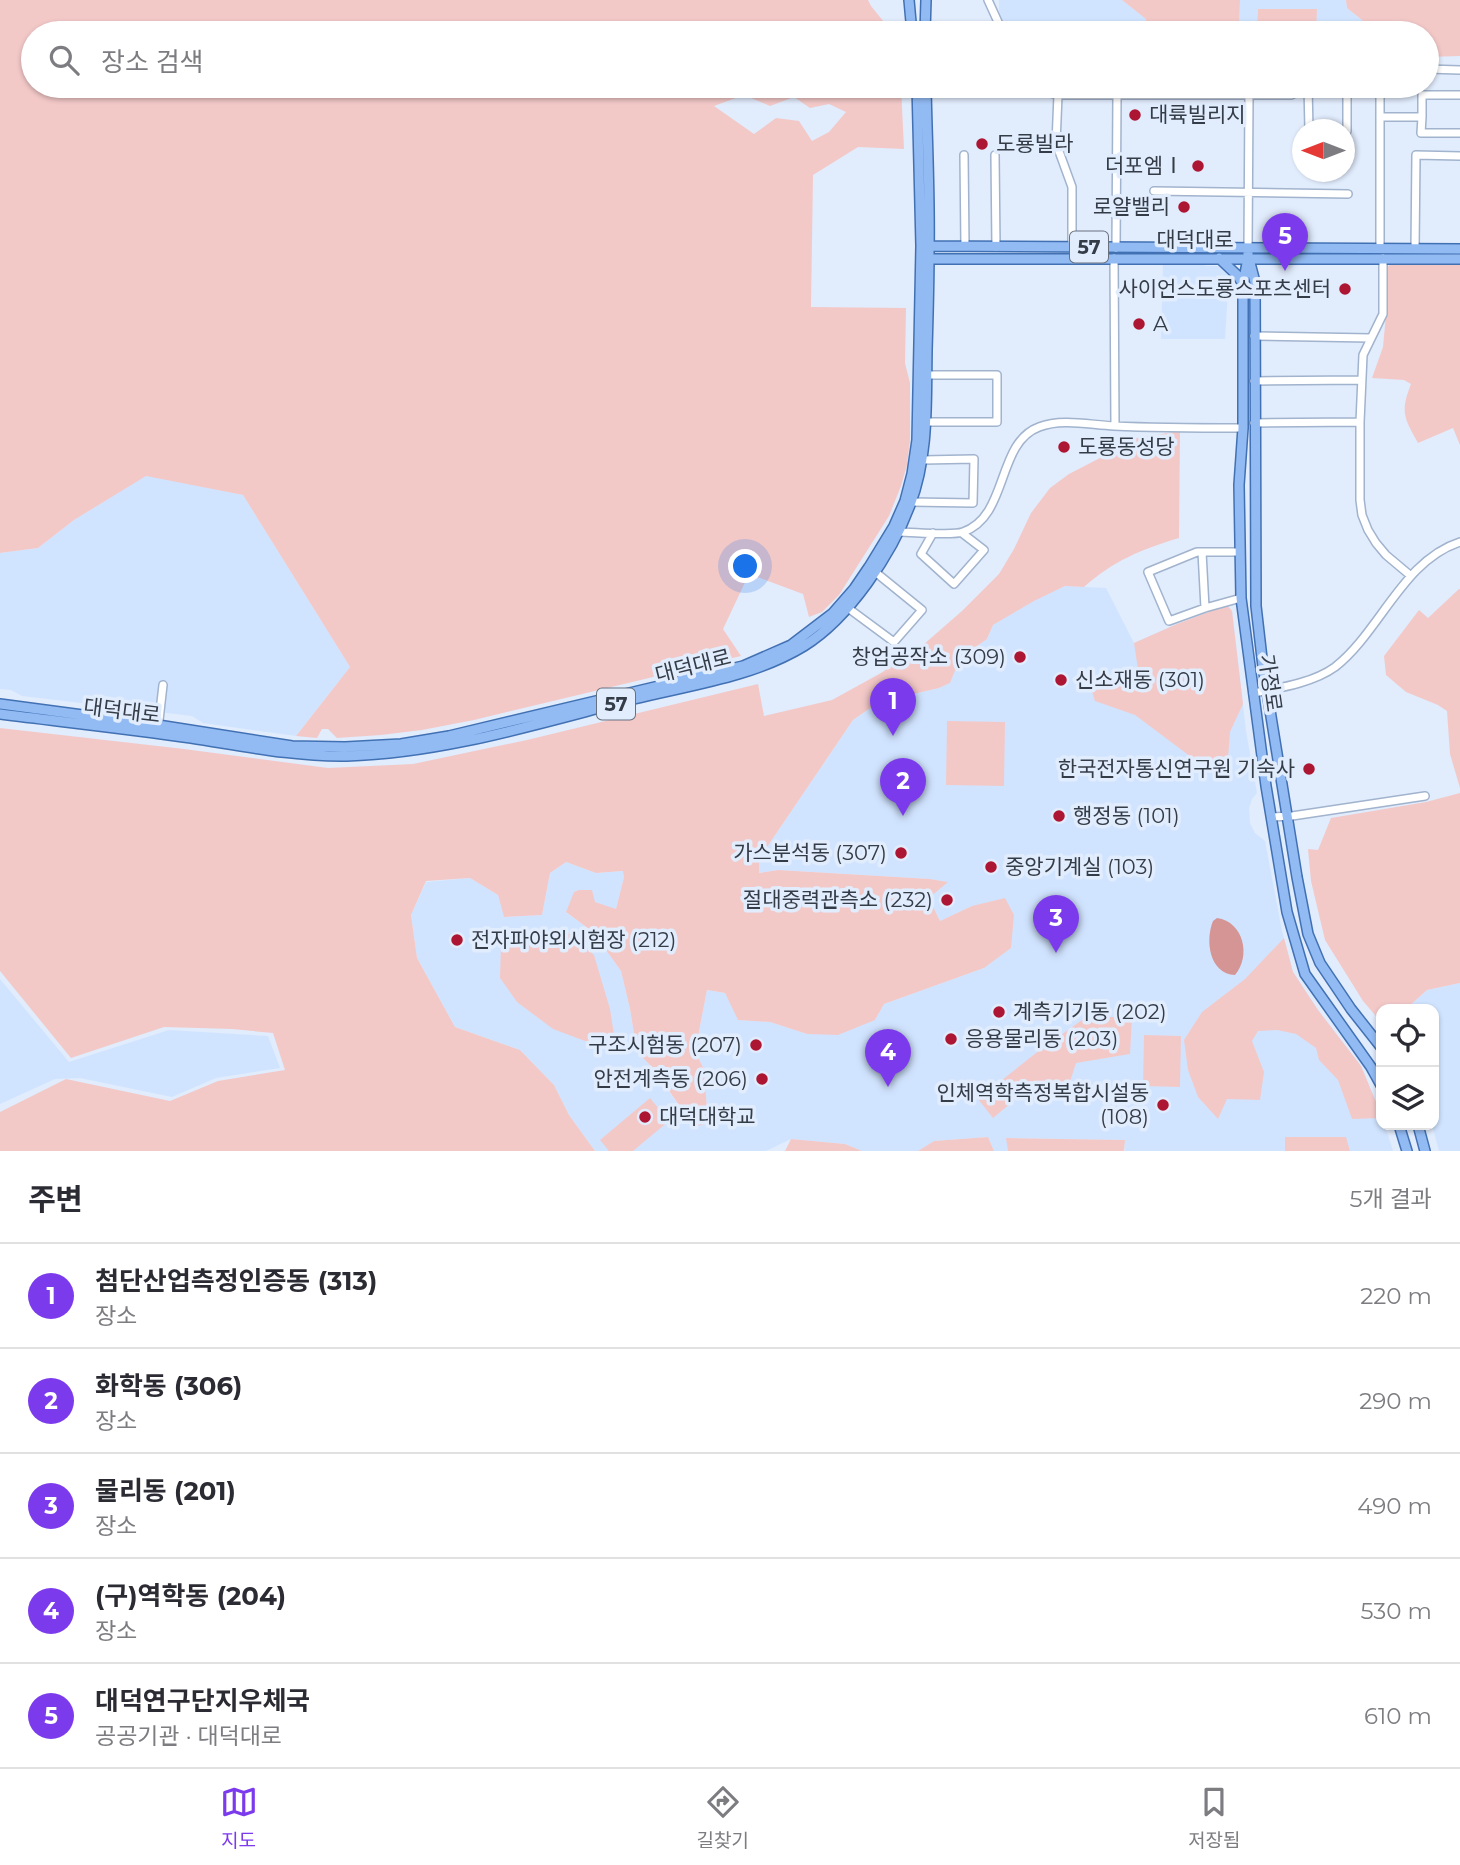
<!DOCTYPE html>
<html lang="ko">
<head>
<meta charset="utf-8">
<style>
	body { margin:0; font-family:Montserrat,"Noto Sans KR",sans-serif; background:#f2f2f3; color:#2b2b33 }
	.controls { position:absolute; right:21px; bottom:21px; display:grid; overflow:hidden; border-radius:14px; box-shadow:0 2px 5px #0004 }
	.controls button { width:63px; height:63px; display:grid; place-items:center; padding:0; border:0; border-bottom:2px solid #e1e1e2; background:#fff; color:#2b2b33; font:35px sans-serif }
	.compass { position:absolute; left:1292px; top:119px; width:63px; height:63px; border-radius:50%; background:#fff; box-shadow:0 2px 5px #0004; rotate:270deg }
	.you { position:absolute; left:746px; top:567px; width:24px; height:24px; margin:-18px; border:5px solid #fff; border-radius:50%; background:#1a73e8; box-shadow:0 0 0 10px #1a73e833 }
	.badge { display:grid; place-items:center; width:46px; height:46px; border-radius:50%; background:#7c3aed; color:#fff; font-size:23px; font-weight:700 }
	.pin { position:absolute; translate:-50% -58px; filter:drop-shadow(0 2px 4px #0008) }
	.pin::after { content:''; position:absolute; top:37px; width:24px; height:21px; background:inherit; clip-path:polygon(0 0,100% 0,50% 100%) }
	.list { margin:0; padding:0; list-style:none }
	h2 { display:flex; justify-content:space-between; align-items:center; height:91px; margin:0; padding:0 28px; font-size:30px }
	h2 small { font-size:23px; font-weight:400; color:#7c7c81 }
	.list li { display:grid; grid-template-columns:46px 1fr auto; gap:21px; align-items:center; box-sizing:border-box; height:105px; padding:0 28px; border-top:2px solid #e1e1e2 }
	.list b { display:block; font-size:26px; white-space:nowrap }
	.list p { margin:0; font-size:23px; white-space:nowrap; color:#7c7c81 }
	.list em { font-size:23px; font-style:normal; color:#7c7c81 }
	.icon { flex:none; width:38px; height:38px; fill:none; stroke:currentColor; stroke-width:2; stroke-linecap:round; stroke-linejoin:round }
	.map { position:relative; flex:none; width:1460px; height:1151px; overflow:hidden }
	.search { position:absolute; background:#fff; box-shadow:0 2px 5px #0004; left:21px; right:21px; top:21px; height:77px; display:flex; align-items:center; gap:18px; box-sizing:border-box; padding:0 24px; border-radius:38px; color:#7c7c81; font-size:26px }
	.sheet { height:616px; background:#fff }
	nav { display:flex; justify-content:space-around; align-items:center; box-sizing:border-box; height:98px; border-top:2px solid #e1e1e2; background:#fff; font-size:19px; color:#7c7c81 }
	nav a { display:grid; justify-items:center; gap:4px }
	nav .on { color:#7c3aed }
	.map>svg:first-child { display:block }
	.built { fill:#d1e4ff }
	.green { fill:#f3c9c8; fill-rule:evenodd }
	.water { fill:#d69595 }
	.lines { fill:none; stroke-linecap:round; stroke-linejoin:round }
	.minor-casing { stroke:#a1b3cd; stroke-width:10 }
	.major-casing { stroke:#4271b3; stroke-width:12 }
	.minor { stroke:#fff; stroke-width:7 }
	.major { stroke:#92bbf4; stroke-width:9 }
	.poi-dot { fill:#ac1632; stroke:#e1ecfd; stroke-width:2.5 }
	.labels { text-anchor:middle; stroke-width:7; stroke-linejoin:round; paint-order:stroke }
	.shield { fill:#e1ecfd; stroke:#68717e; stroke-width:2 }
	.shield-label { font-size:19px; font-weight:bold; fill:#343c47 }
	.poi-label { font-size:21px; fill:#343c47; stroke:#e1ecfd; text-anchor:start }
	.street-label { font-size:21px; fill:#343c47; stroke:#e1ecfd }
</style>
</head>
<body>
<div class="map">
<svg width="1460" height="1151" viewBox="0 0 1460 1151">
	<rect width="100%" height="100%" fill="#e1ecfd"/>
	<path class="built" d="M999,0h123l25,19 -1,14h-139l-8,-19z
		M1240,0h106l1,8 15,12 9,13h-132z
		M1163,264h39l4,2h16l7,8 -4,65h-64z
		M146,475l97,20 107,172 -54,69 -93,-13 -11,-7 -170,-20 -11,-6 -11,-1v-136l38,-5 36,-28z
		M1065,586l41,2 28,55 43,-19 55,-13 14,120 11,62 -5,6 -3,9 1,15 5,10 10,8 17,90 11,41 25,38 43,56 20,48v11h4l8,26h-268l-1,-11 -117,-2 1,13h-14l-6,-14 -53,4 -17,10h-56l-17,-7 -54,-5 -25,12h-171l-26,-36 -15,-30 -34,-35 -65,-23 -38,-69 -6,-43 15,-33 44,-4 28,17 7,22 37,-2 8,-42 16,-11 30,11 28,-2v6l-8,32 -49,4 26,19 28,39 9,38 7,43 17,17 39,58 15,-5 -4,-53 -9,-17 12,-62 18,3 14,27 31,2 37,12 68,-14 9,-16 100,-36 -12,-62 -32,15 -11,-23 18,-16 -18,-3 -151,-9 -20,3 1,-14 94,-139 26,-18 60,-14 10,-5 11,-25 27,-19 6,-14 31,-21z
		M0,979l69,83 100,-32 99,6 12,32 -64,10 -44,19 -92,-19 -25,1 -55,25z
		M1460,983v168h-21l-7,-26h2v-116h-28l21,-19z"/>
	<path class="green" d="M0,0h868l3,6 22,27h-83l-21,-4 -32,4h-724v53h868l3,63 -46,-2 -45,28 -2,132 95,1 -1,55 5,20v57l-3,25 -6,21 -12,30 -50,79 -17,17 -13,5 -6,-23 -54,-20 -26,55 18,27 -267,64 -52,10 -41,5 -44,3 -9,-9h-6l-5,9 -21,-2 54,-69 -107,-172 -97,-19 -72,44 -36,28 -38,5zM744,95l26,11 24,-9 16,11 19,-4 17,8 -17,20 -17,9 -13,-20 -23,-3 -22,16 -40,-28z
		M1122,0h118l-1,30 -14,3h-79v-14z
		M1346,0h114v56l-33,1v-24h-56l-9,-13 -15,-12z
		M1258,9h59l-1,24h-59z
		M1392,263l68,1v181l-7,-17 -35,15c-14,-25 -18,-31 -7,-59l-7,-4 -32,-2 11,-31 4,-43 -1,-36z
		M1180,431l-1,107c-37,11 -66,23 -95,49l-19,-1 -31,15 -41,24 -6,14 -27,19 -10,25 -11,5 -60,14 -26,18 -94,139v14l19,-3 152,9 18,3 -19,16 11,23 32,-15 33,-8 9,17 -3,33 -27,20 -100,36 -9,16 -37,15 -31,-1 -37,-12 -32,-2 -13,-27 -18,-3 -12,62 9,17 4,54 -14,4 -40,-58 -17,-17 -7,-43 -9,-38 -28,-39 -27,-20 8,-20 5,-2h13l3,12 21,7 8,-32 -1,-6 -27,2 -30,-11 -16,11 -8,42 -38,2 -6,-22 -28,-17 -44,3 -15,34 6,43 38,69 65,23 34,35 15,30 26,36h-595v-39l66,-33 104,22 48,-20 67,-11 -12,-37 -41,-4 -68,-2 -93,31 -71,-87v-243l184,21 144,19 85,-4 114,-24 231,-56 6,32 68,-16 49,-27 42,-28 39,-34 37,-37 15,-25 17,-36 19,-25 19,-14 29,-15 33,-20z
		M1459,589h1v199l-10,-34 -3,-43 -9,-6 -32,-13 -20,-17 -2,-19 35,-46 9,8z
		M1227,605l5,6 11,93 -13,28 -2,26 -25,8 -68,-51 -40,-14 -3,-9c17,-8 31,-7 49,-3l-7,-46 43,-19z
		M947,721l58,1 -1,64 -58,-1z
		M1460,793v190l-33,7 -21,19h-25v13l-18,-21 -38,-61 -14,-59 -3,-32 10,1 13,-32 95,-16z
		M563,930l15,9 16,16 16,54 5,32h-30l-32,-12 -36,-27 -17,-24 1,-35 22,-10z
		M1284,938l9,34 25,38 43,56 20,48v4l-29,1 -14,-39 -19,-20 -3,-12 -20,-14 -19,-4 -19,1 -6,10 12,31 -4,28 -33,-1 -9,20 -20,-22 -10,-27 -4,-30 18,-28 43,-33z
		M1086,1017h46l-2,37 -54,9 -10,31 -36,6 5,-17 -42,35 -15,-19 58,-46z
		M1144,1035l37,1 -1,51 -37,-1z
		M650,1098l19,23 -36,30h-24l-9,-11z
		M988,1137l6,14h-76l16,-10z
		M1285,1137h61l4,14h-65z
		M1006,1138l119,2 -1,11h-116z
		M791,1139l54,5 17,7h-77z"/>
	<path class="water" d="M1217,918c27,4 34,38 18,57 -26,-1 -30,-35 -22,-54z"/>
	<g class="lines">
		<g class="minor-casing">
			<path id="minor" d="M988,0l15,33
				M1427,69l33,1
				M1033,86l9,5 16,4h233l18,-9
				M1308,86l1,44
				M1380,86v163
				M1058,95l-2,48 16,44v60
				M1380,117h42l-1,16h39
				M1422,117v-22h38
				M1344,131h3v-45
				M964,155l1,91
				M995,155l1,92
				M1154,191l194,3
				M1116,248l1,-152
				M1248,249l1,-153
				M1415,249l1,-94 44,1
				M1114,258l1,168
				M1383,258v56l-20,41 -3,67v78l2,15 6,15 8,13 10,12 25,21
				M1254,336l116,2
				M1254,381l108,-1
				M925,422h72v-47h-70
				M1254,423l106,-1
				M911,502l62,1 1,-44 -51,1
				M899,532c14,0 53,4 64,0 46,-16 33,-89 76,-105 23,-9 51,-2 75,-1 43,2 86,2 129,2
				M933,533l-12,21 33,30 30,-34 -22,-17
				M1202,552l3,56
				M1239,552h-42l-49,20 21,49 36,-13 36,-10
				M848,608l46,34 28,-32 -48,-39
				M1253,693c26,-5 60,-10 82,-26 45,-35 68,-107 125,-125
				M158,729l5,-44
				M1272,817l20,-1 133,-20"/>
		</g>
		<g class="major-casing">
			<path id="major" d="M909,0l3,33
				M925,33l1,-33
				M926,246l534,3
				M1248,249v9l-5,26v144l-4,57 2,113 25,188 21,126 18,62 66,93 10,18
				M1219,258l19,18 5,8
				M926,259h534
				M1250,263l5,19 1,324 7,61 34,210 11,57 12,29 31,46 30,38
				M0,704l158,21 134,21 53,1 56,-3 48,-8 294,-70 48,-21 42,-32 21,-24 15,-22 25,-41 11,-25 7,-27 5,-34 4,-194 -4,-160
				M0,714c64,8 128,15 191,24 52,8 104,19 156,18 98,-3 193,-33 287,-57 57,-14 119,-22 170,-53 45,-28 88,-92 106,-141 19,-49 16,-103 17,-155 1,-33 2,-67 2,-100 1,-55 -2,-110 -3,-164
				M1399,1125l8,26
				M1418,1125l7,26"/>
		</g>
		<use href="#minor" class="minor"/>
		<use href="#major" class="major"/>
	</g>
	<g class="poi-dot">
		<circle cx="1135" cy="115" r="7"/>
		<circle cx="982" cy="144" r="7"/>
		<circle cx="1198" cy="166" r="7"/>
		<circle cx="1184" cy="207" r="7"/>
		<circle cx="1345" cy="289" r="7"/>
		<circle cx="1139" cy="324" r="7"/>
		<circle cx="1064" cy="447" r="7"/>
		<circle cx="1020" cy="657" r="7"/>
		<circle cx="1061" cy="680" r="7"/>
		<circle cx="1309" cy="769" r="7"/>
		<circle cx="1059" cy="816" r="7"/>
		<circle cx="901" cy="853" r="7"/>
		<circle cx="991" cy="867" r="7"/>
		<circle cx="947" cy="900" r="7"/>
		<circle cx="457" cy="940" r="7"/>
		<circle cx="999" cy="1012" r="7"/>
		<circle cx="951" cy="1039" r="7"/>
		<circle cx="756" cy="1045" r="7"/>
		<circle cx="762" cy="1079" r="7"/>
		<circle cx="1163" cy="1105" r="7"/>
		<circle cx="645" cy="1117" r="7"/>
	</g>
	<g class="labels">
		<g class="shield">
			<rect x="1070" y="231.5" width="38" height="31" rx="5"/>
			<rect x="597" y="688.5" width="38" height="31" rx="5"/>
		</g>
		<g class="shield-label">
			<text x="1089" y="254">57</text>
			<text x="616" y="711">57</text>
		</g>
		<g class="poi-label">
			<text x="1149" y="122">대륙빌리지</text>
			<text x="996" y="151">도룡빌라</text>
			<text x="1184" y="173" text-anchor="end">더포엠Ⅰ</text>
			<text x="1170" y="214" text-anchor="end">로얄밸리</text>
			<text x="1331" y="296" text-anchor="end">사이언스도룡스포츠센터</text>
			<text x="1153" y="331">A</text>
			<text x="1078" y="454">도룡동성당</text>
			<text x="1006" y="664" text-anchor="end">창업공작소 (309)</text>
			<text x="1075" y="687">신소재동 (301)</text>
			<text x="1295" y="776" text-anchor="end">한국전자통신연구원 기숙사</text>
			<text x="1073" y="823">행정동 (101)</text>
			<text x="887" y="860" text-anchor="end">가스분석동 (307)</text>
			<text x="1005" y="874">중앙기계실 (103)</text>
			<text x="933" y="907" text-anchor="end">절대중력관측소 (232)</text>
			<text x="471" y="947">전자파야외시험장 (212)</text>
			<text x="1013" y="1019">계측기기동 (202)</text>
			<text x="965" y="1046">응용물리동 (203)</text>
			<text x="742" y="1052" text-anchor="end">구조시험동 (207)</text>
			<text x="748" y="1086" text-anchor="end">안전계측동 (206)</text>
			<text x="1149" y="1100" text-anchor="end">인체역학측정복합시설동<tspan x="1149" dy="24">(108)</tspan></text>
			<text x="659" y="1124">대덕대학교</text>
		</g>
		<g class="street-label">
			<text x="1195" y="247">대덕대로</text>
			<text transform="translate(693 666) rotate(-14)" y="7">대덕대로</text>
			<text transform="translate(1270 683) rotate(82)" y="7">가정로</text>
			<text transform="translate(122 711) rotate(7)" y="7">대덕대로</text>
		</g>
	</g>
</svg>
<div class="controls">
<button><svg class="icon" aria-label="locate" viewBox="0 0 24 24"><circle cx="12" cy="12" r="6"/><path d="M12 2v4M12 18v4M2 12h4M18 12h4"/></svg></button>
<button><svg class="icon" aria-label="layers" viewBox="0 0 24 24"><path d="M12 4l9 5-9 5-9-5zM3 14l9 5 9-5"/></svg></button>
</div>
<svg class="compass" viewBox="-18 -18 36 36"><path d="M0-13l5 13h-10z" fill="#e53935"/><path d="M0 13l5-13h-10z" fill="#7c7c81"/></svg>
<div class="you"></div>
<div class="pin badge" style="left:893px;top:736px">1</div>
<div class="pin badge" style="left:903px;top:816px">2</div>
<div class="pin badge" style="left:1056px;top:953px">3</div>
<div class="pin badge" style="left:888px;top:1087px">4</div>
<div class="pin badge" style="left:1285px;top:271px">5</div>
<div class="search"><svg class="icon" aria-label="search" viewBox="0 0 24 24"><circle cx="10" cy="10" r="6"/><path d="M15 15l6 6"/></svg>장소 검색</div>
</div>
<section class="sheet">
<h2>주변<small>5개 결과</small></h2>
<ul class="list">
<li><span class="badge">1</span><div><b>첨단산업측정인증동 (313)</b><p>장소</p></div><em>220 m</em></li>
<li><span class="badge">2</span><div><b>화학동 (306)</b><p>장소</p></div><em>290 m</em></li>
<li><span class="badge">3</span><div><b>물리동 (201)</b><p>장소</p></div><em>490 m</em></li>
<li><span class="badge">4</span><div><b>(구)역학동 (204)</b><p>장소</p></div><em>530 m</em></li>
<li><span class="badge">5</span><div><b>대덕연구단지우체국</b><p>공공기관 · 대덕대로</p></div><em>610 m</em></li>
</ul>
</section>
<nav>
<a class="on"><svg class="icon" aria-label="map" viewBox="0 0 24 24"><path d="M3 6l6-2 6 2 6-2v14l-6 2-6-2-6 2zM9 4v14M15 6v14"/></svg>지도</a>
<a><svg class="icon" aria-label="directions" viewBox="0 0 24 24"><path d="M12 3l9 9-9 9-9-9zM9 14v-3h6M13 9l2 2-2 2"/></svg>길찾기</a>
<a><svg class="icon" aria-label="saved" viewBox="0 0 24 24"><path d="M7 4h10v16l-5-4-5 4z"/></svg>저장됨</a>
</nav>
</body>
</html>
